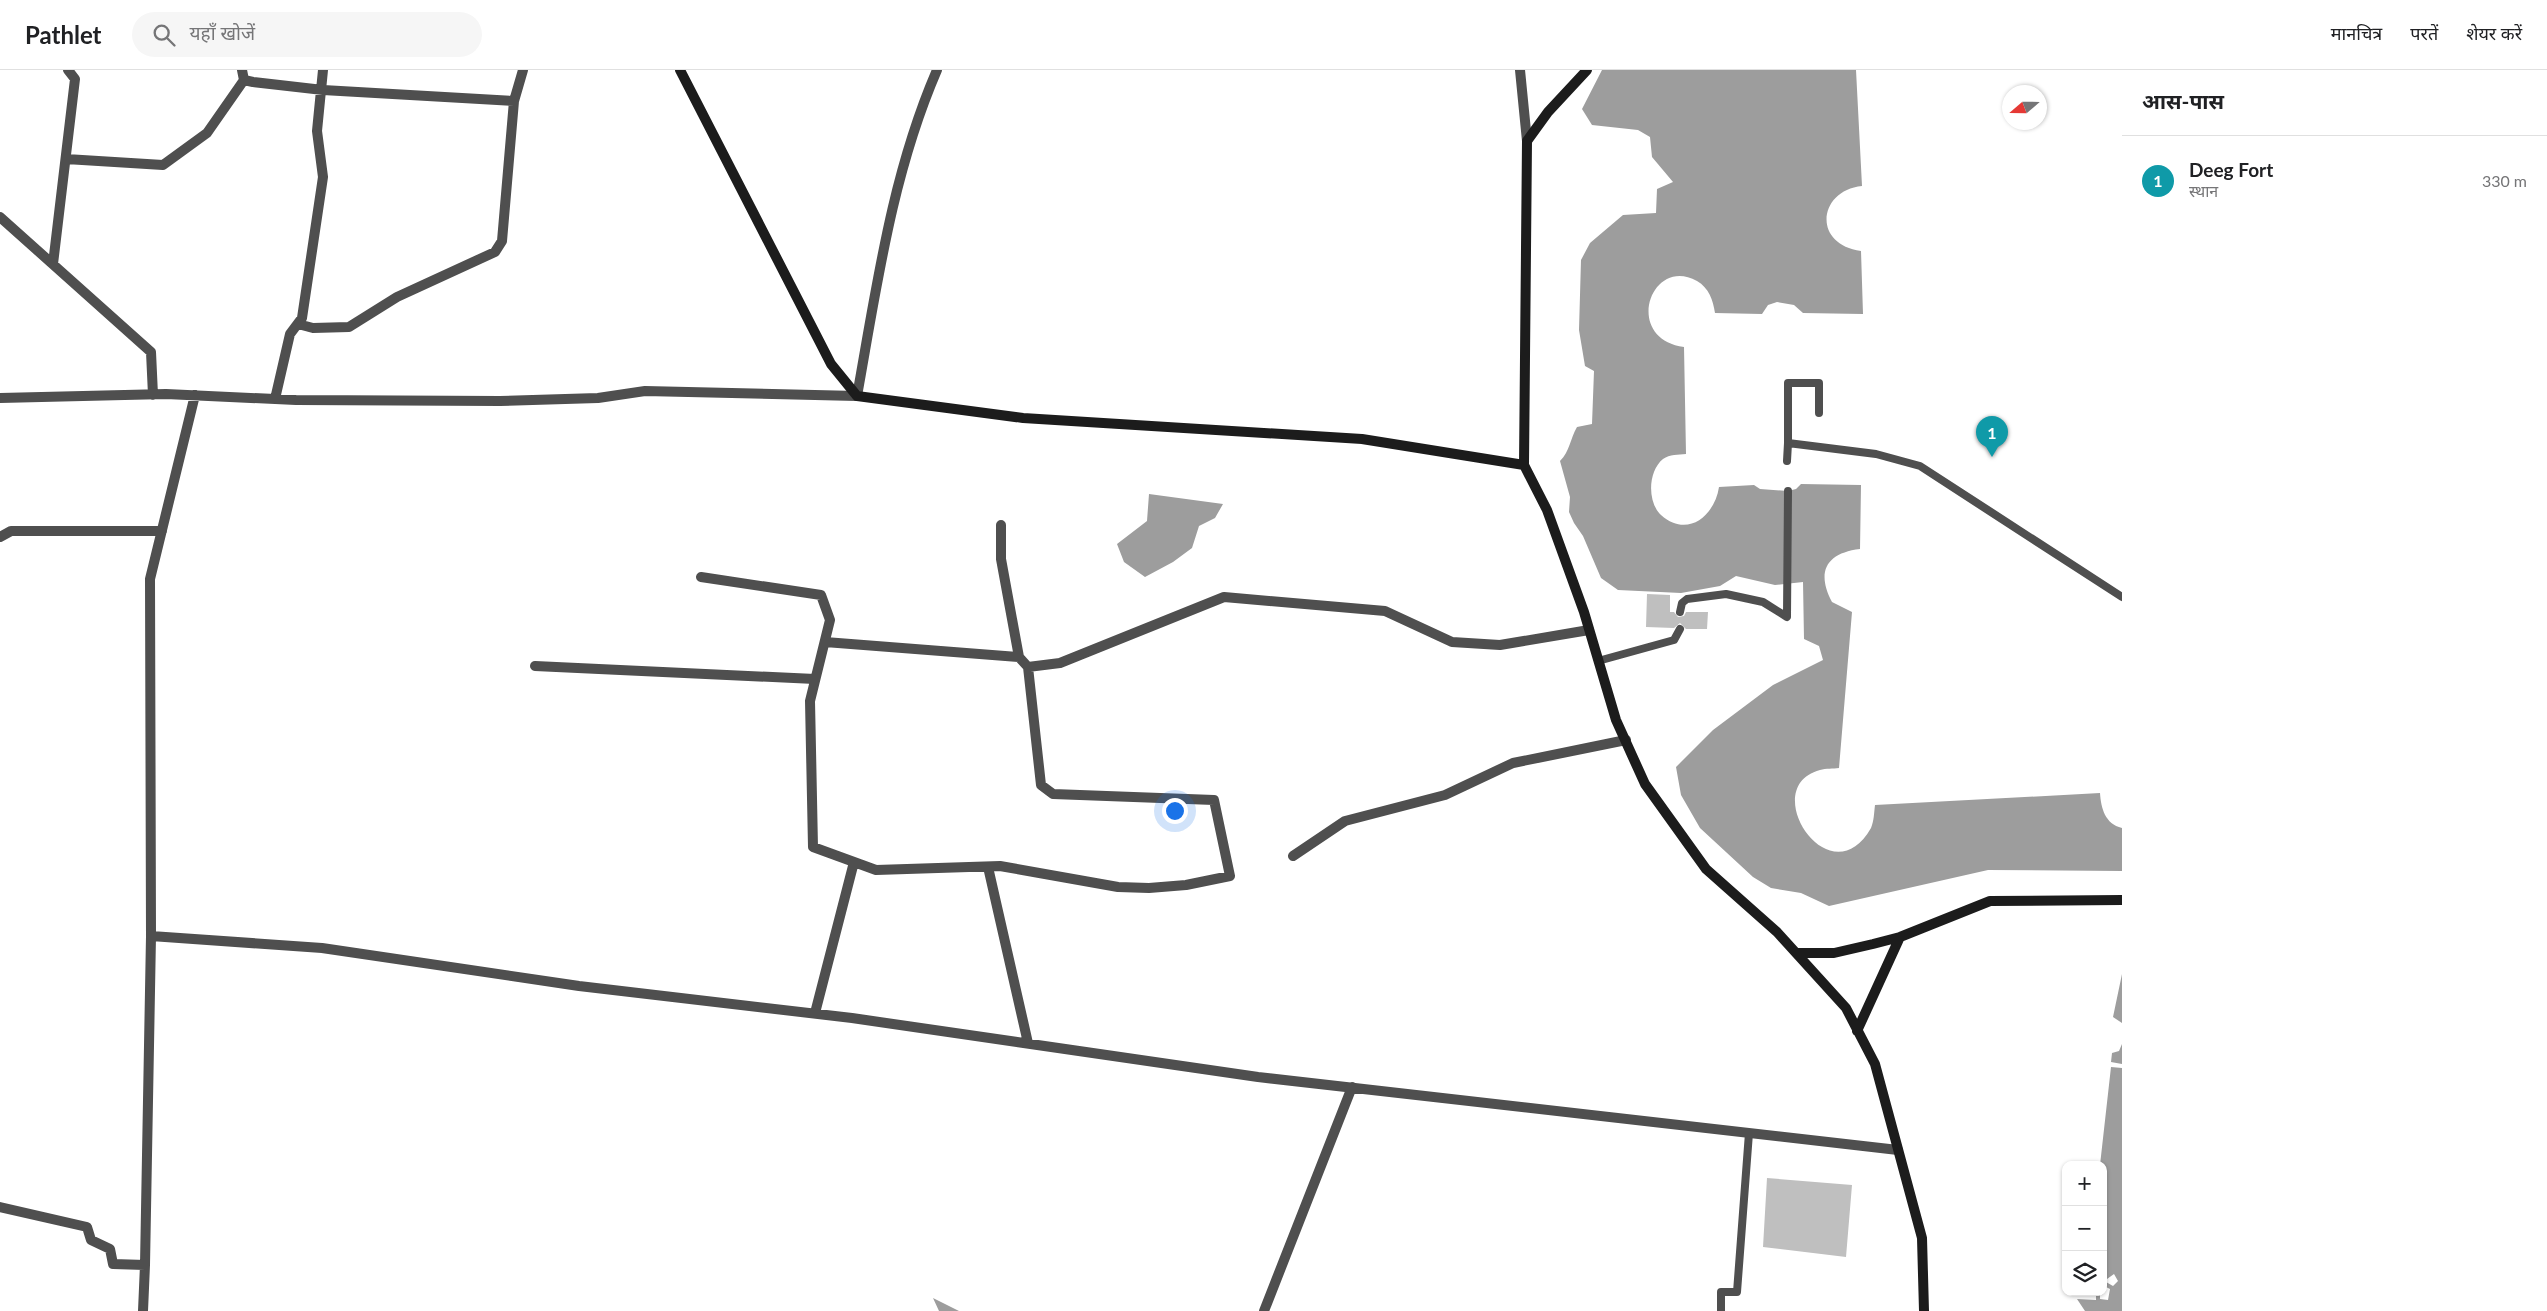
<!DOCTYPE html>
<html lang="hi">
<head>
<meta charset="utf-8">
<style>
	body { margin:0; font-family:Lato,"Noto Sans Devanagari",sans-serif; background:#f6f6f6; color:#202124 }
	.controls { position:absolute; right:15px; bottom:15px; display:grid; overflow:hidden; border-radius:10px; box-shadow:0 1px 4px #0004 }
	.controls button { width:45px; height:45px; display:grid; place-items:center; padding:0; border:0; border-bottom:1px solid #e0e0e0; background:#fff; color:#202124; font:25px sans-serif }
	.compass { position:absolute; left:2002px; top:15px; width:45px; height:45px; border-radius:50%; background:#fff; box-shadow:0 1px 4px #0004; rotate:250deg }
	.you { position:absolute; left:1174px; top:740px; width:18px; height:18px; margin:-12px; border:4px solid #fff; border-radius:50%; background:#1a73e8; box-shadow:0 0 0 8px #1a73e833 }
	.badge { display:grid; place-items:center; width:32px; height:32px; border-radius:50%; background:#0b8043; color:#fff; font-size:16px; font-weight:700 }
	.pin { position:absolute; translate:-50% -41px; filter:drop-shadow(0 1px 2px #0008) }
	.pin::after { content:''; position:absolute; top:26px; width:18px; height:15px; background:inherit; clip-path:polygon(0 0,100% 0,50% 100%) }
	.list { margin:0; padding:0; list-style:none }
	h2 { display:flex; justify-content:space-between; align-items:center; height:65px; margin:0; padding:0 20px; font-size:21px }
	h2 small { font-size:16px; font-weight:400; color:#757577 }
	.list li { display:grid; grid-template-columns:32px 1fr auto; gap:15px; align-items:center; box-sizing:border-box; height:90px; padding:0 20px; border-top:1px solid #e0e0e0 }
	.list b { display:block; font-size:19px; white-space:nowrap }
	.list p { margin:0; font-size:16px; white-space:nowrap; color:#757577 }
	.list em { font-size:16px; font-style:normal; color:#757577 }
	.icon { flex:none; width:28px; height:28px; fill:none; stroke:currentColor; stroke-width:2; stroke-linecap:round; stroke-linejoin:round }
	.map { position:relative; flex:none; width:2122px; height:1241px; overflow:hidden }
	header { display:flex; align-items:center; gap:30px; box-sizing:border-box; height:70px; padding:0 25px; background:#fff; border-bottom:1px solid #e0e0e0 }
	header strong { font-size:24px }
	nav { display:flex; gap:28px; margin-inline-start:auto; font-size:18px }
	.search { width:350px; height:45px; background:#f6f6f6; display:flex; align-items:center; gap:12px; box-sizing:border-box; padding:0 18px; border-radius:28px; color:#757577; font-size:19px }
	main { display:flex }
	aside { flex:1; background:#fff }
	.map>svg:first-child { display:block }
	.water { fill:#9d9d9d }
	.building { fill:#bfbfbf }
	.lines { fill:none; stroke-linecap:round; stroke-linejoin:round }
	.lane { stroke:#4f4f4f; stroke-width:8 }
	.street { stroke:#4f4f4f; stroke-width:10 }
	.secondary { stroke:#1c1c1c; stroke-width:10 }
</style>
</head>
<body>
<header>
<strong>Pathlet</strong>
<div class="search"><svg class="icon" aria-label="search" viewBox="0 0 24 24"><circle cx="10" cy="10" r="6"/><path d="M15 15l6 6"/></svg>यहाँ खोजें</div>
<nav><a>मानचित्र</a><a>परतें</a><a>शेयर करें</a></nav>
</header>
<main>
<div class="map">
<svg width="2122" height="1241" viewBox="0 0 2122 1241">
	<rect width="100%" height="100%" fill="#fff"/>
	<path class="water" d="M1602,0h254l6,116c-43,4 -51,58 -1,65l2,63 -60,-1 -9,-8 -17,-3 -9,3 -6,9 -47,-1c-2,-13 -6,-25 -18,-32 -46,-26 -75,57 -13,66l2,107c-8,1 -16,0 -23,5 -15,12 -16,43 -2,56 27,24 54,0 58,-28l35,-2 6,4 28,2 8,-2 5,-5 60,1 -1,64c-34,4 -44,23 -28,53l20,10 -13,156c-6,1 -13,0 -19,2 -64,17 10,130 51,58 3,-7 3,-15 4,-23l225,-12c1,15 5,31 22,35v43l-134,-1 -159,36 -28,-13 -30,-5 -18,-11 -53,-49 -19,-33 -5,-28 37,-37 60,-45 50,-25 -4,-14 -15,-7 -1,-57 -28,3 -39,-9 -16,10 -39,7 -63,-3 -17,-12 -18,-42 -9,-13 -5,-11 1,-15 -10,-36c10,-10 10,-22 17,-34l15,-3 2,-53 -9,-5 -6,-36 2,-70 9,-17 33,-28 33,-2 1,-24 16,-7 -21,-25 -2,-20 -12,-7 -46,-5 -10,-16z
		M1149,424l74,10 -8,14 -16,8 -7,22 -19,14 -28,15 -21,-15 -7,-18 30,-23z
		M2122,904v49l-9,-6z
		M2122,974v20l-11,-2 1,-9 7,-2z
		M2111,997l11,1v243h-37l-8,-12 19,1v-8h4v7l8,1 2,-11 -4,-2v-5l7,4 5,-5 -4,-7 -7,5 -4,-1v-113h-3z
		M933,1228l26,13h-20z"/>
	<path class="building" d="M1647,524l23,1v17h4l4,5 6,-1 2,-4h22l-1,17h-21l-6,-6 -6,5 -28,-1z
		M1767,1108l85,7 -6,72 -83,-10z"/>
	<g class="lines">
		<path class="lane" d="M1788,373v-60h31v30
			M1787,391l1,-18 88,11 44,12 202,131
			M1680,542l2,-9 5,-4 39,-5 37,8 24,15 1,-126
			M1598,591l76,-21 6,-11
			M1721,1241v-19h16l12,-159"/>
		<path class="street" d="M242,0l2,10 9,2 70,8 191,11
			M1520,0l7,71
			M66,89l97,6 44,-32 37,-53
			M0,147l151,135 2,43
			M53,194l22,-185 -7,-9
			M298,254l15,4 36,-1 48,-30 98,-45 7,-11 12,-140 9,-31
			M0,328l166,-4 130,6 204,1 98,-3 47,-7 212,5c20,-111 35,-222 80,-326
			M275,329l15,-65 12,-16 21,-141 -6,-46 6,-61
			M1001,455v34l18,98
			M0,467l11,-6h151
			M701,507l120,18 9,25 -20,81 3,146 63,23 124,-4 118,21 31,1 37,-3 44,-9 -16,-76 -161,-6 -12,-9 -13,-118 -9,-10 -194,-15
			M535,596l280,13
			M1028,597l32,-4 164,-66 161,14 67,31 48,3 89,-15
			M1293,786l52,-35 100,-26 68,-32 113,-23
			M988,797l40,176
			M151,866l171,12 257,38 273,32 406,59 640,73
			M815,943l39,-151
			M0,1137l87,20 4,13 19,9 3,15 32,1 6,-329 -1,-357 45,-184
			M143,1241l2,-46
			M1264,1241l88,-224"/>
		<path class="secondary" d="M680,0l151,294 26,32 166,22 339,21 162,26 23,45 37,102 32,108 29,64 61,85 71,63 69,76 29,56 47,174 2,73
			M1524,395l3,-324 21,-29 39,-42
			M1796,883h38l39,-9 27,-7 90,-36 132,-1
			M1857,961l43,-94"/>
	</g>
</svg>
<div class="controls">
<button>+</button>
<button>−</button>
<button><svg class="icon" aria-label="layers" viewBox="0 0 24 24"><path d="M12 4l9 5-9 5-9-5zM3 14l9 5 9-5"/></svg></button>
</div>
<svg class="compass" viewBox="-18 -18 36 36"><path d="M0-13l5 13h-10z" fill="#e53935"/><path d="M0 13l5-13h-10z" fill="#757577"/></svg>
<div class="you"></div>
<div class="pin badge" style="left:1992px;top:387px;background:#0f9aa8">1</div>
</div>
<aside>
<h2>आस-पास<small></small></h2>
<ul class="list">
<li><span class="badge" style="background:#0f9aa8">1</span><div><b>Deeg Fort</b><p>स्थान</p></div><em>330 m</em></li>
</ul>
</aside>
</main>
</body>
</html>
